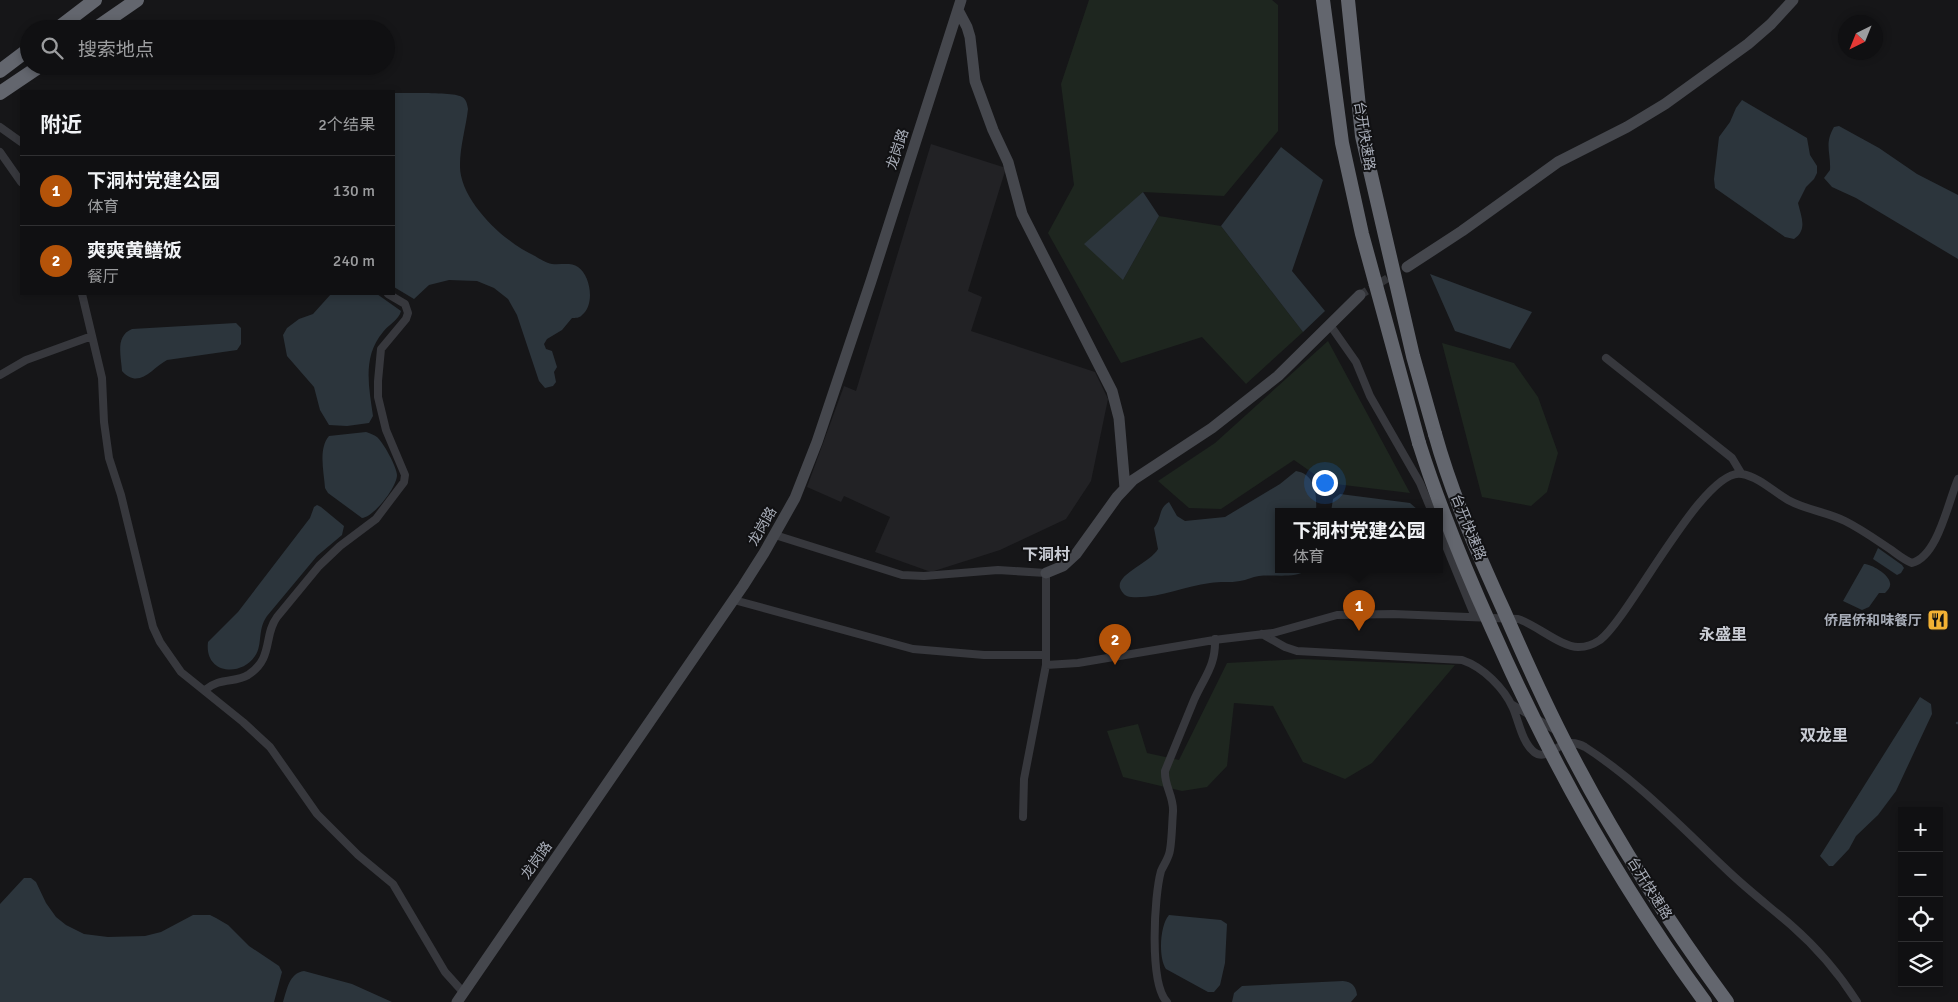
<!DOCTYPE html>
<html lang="zh">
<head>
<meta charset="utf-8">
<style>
	body { margin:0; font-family:Signika,"Noto Sans SC",sans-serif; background:#19191b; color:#f1f3f6 }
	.controls { position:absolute; right:15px; bottom:15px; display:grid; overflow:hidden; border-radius:0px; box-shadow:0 2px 8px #0003 }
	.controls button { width:45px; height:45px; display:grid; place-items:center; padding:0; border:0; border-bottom:1px solid #303032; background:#101012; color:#f1f3f6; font:25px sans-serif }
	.compass { position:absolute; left:1838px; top:15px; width:45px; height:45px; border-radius:50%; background:#101012; box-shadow:0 2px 8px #0003; rotate:223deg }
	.you { position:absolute; left:1324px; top:482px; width:18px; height:18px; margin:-12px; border:4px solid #fff; border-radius:50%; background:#1a73e8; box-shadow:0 0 0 8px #1a73e833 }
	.badge { display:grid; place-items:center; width:32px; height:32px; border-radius:50%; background:#b45309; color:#fff; font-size:16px; font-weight:700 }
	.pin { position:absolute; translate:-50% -41px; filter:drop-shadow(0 1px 2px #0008) }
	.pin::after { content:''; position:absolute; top:26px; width:18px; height:15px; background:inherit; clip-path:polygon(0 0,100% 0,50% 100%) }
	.popup { position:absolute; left:1275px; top:508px; width:168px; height:65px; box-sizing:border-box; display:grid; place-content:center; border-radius:0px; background:#101012; filter:drop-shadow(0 1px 4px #0005); font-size:16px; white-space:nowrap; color:#9c9d9f }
	.popup b { font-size:19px; color:#f1f3f6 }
	.popup::after { content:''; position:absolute; left:50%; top:100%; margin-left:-10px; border:10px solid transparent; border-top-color:#101012 }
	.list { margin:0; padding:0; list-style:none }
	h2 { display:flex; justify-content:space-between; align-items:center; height:65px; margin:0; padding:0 20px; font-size:21px }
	h2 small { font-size:16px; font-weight:400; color:#9c9d9f }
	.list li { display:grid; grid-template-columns:32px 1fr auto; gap:15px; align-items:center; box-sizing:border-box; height:70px; padding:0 20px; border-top:1px solid #303032 }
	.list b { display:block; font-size:19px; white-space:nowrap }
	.list p { margin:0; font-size:16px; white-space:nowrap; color:#9c9d9f }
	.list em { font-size:16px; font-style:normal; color:#9c9d9f }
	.icon { flex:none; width:28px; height:28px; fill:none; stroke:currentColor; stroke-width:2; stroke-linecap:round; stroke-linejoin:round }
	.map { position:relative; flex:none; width:1958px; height:1002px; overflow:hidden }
	.search { position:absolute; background:#101012; box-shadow:0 2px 8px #0003; left:20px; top:20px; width:375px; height:55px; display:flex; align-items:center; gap:12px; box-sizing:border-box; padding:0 18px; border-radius:28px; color:#9c9d9f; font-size:19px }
	.panel { position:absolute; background:#101012; box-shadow:0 2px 8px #0003; left:20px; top:90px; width:375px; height:205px; border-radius:0px }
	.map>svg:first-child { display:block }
	.built { fill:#222225 }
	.green { fill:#1e261f }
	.water { fill:#2c353c }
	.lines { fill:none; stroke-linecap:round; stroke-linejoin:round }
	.stream { stroke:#2c353c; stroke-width:2.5 }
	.street-tunnel { stroke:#333438; stroke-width:8; stroke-dasharray:8 4; stroke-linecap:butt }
	.street { stroke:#37383d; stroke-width:8 }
	.secondary { stroke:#45474d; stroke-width:11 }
	.highway { stroke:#63666e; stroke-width:14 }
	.highway-bridge { stroke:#63666e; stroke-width:14 }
	.labels { text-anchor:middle; stroke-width:4; stroke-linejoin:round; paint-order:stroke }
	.street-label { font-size:14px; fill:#a8adb8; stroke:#111113 }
	.poi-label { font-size:14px; font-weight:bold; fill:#a8adb8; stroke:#111113; text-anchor:end }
	.quarter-label { font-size:16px; font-weight:bold; fill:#c9ccd4; stroke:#111113 }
</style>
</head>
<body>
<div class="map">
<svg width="1958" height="1002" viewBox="0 0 1958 1002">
	<rect width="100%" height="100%" fill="#161618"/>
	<path class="built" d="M931,144l75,24 -38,123 14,6 -11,34 124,41 13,27 -17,82 -25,38 -66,31 -69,22 -56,-20 15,-35 -46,-21 -3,6 -34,-15 37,-101 12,5z"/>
	<path class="green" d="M1089,0h183l6,5v126l-54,65 -81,-4 -20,88 36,-64 62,10 82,106 -57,52 -44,-47 -81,26 -73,-130 26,-48 -13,-101z
		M1328,341l82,152 -83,-10 -33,-23 -73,49 -32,-1 -31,-27 57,-38z
		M1442,343l72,20 24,34 20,56 -11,39 -16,14 -49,-9z
		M1301,659l154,6 -83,98 -27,16 -42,-17 -30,-56 -39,-3 -7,63 -20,21 -25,4 -59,-14 -16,-46 31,-7 9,29 32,7 48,-97z"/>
	<path class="water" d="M394,93c13,0 57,-1 66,3 6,2 7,7 8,13 -2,18 -8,37 -8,56 -1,35 45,78 75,91 5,3 11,7 17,8 9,1 19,-2 26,3 13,9 17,38 4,48 -2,3 -7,3 -10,3l-10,12 -15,9 -3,5 2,5 6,2 5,16 -3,5 2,10 -3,4 -8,2 -6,-7 -22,-66 -9,-16 -14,-11 -17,-7 -28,-1 -20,5 -15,14 -20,-12z
		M1742,100l65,38 3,17 7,11v7l-3,6 -8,8 -8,16c3,13 10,27 -4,36l-9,-2 -70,-49 -1,-9 5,-42 11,-15 6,-14z
		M1839,126l40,22 38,26 41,21v64l-102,-61 -24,-11 -8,-9 6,-8c1,-17 -6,-26 4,-43z
		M1281,147l42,33 -31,91 33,40 -22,21 -82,-106z
		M1143,192l16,24 -36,64 -39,-36z
		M1430,274l102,38 -22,37 -55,-18z
		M331,294h46l24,17c-2,9 -13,14 -18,21 -21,25 -14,55 -10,84l-4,7 -22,3 -18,-1 -9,-15 -6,-23 -27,-31 -4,-21 4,-7 12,-9 14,-5z
		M236,323l5,5v16l-4,6 -70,10c-15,8 -28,30 -45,11 -1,-16 -7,-35 10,-42z
		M366,432c4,1 8,3 11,5 6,5 20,30 20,38 0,12 -23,42 -35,43l-34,-25 -3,-5c-1,-16 -7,-39 4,-52z
		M1296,471c20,3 21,25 20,41h-37v58h28c-13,9 -33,4 -48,6 -7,1 -12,4 -19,5 -10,2 -20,0 -30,2 -26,3 -52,16 -79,14 -5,0 -9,-4 -11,-9 -4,-14 30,-25 38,-39l-4,-21c8,-9 4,-20 15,-26l8,14 8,5 40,-4 55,-33z
		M1340,494l70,9 8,7 -1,2h-86l2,-13z
		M317,505l4,2 23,19 -2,9 -25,21 -50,60c-10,14 -4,29 -12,40 -15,22 -51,17 -47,-14l30,-30 72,-94 4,-11z
		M1878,548l24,17 2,3 -3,5 -4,2 -24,-16z
		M1864,564c7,0 25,10 26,19 1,4 -2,7 -5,10h-6l-10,14 -7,3 -19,-9z
		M1920,697l11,7 1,10 -36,77 -18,24 -22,21 -7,13 -16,17h-4l-9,-10z
		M24,878h7l5,4 10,21 10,14 10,8 18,9 24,3 37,-1 16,-4 32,-17h17l6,3 12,7 21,21 30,20 3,6 -8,30h-274v-98z
		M1169,915l52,5 6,4 -2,39 -5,22 -6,7h-6l-42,-23c-8,-12 -6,-44 3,-54z
		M304,971l48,13 40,18h-109c4,-12 6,-29 21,-31z
		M1343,981c9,1 13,5 14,14l-6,7h-119l2,-9 8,-7z"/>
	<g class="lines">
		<path class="stream" d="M1957,723h1"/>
		<path class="street-tunnel" d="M1360,295l36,-22"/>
		<path class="street" d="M0,127l21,15
			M0,152l21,30
			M82,294l20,84 2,44 5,36 12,37 32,132 7,15 21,30 62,50 27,25 47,67 41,41 35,29 52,88 18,20
			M1330,325l26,37 14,34 50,87 12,29
			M1606,358l126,100 9,15
			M0,375l26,-15 66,-24
			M1439,529l36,88
			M775,535l127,40 22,1 74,-6 48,3v92l-22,114 -1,38
			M734,600l179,49 71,6h62
			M1262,634l23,13 12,4 165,9c21,7 42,28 51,48 6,14 9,34 21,44 16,12 26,-20 51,-5 53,34 97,81 143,124 20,19 42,36 63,54 24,21 49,50 66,77
			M1046,665l32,-2 136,-23 59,-7 64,-18 56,-1 125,5c17,5 44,29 61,28 6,0 15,-3 21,-7 31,-24 104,-174 142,-166 17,3 32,18 46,26 18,10 39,12 57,21 16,8 30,18 45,28 7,5 14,11 22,14 26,-7 36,-61 46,-84
			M205,690c15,-13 30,-7 43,-15 26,-17 15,-39 29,-58l42,-51 21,-20 36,-27 28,-37 1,-7 -19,-45 -8,-33v-16l3,-32 25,-30 2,-6 -3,-9 -17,-10
			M1511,704l46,27
			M1167,1002c-18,-18 -13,-106 -6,-131 3,-7 8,-13 9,-21 2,-12 2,-26 3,-38 1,-16 -9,-26 -8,-41 10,-24 19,-47 29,-71 10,-23 22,-34 21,-61"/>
		<path class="secondary" d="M958,10l9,17 3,10 5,44 18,49 15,32 14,52 90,177 7,27 6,70
			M1407,267l55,-36 96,-69 69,-35 38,-23 83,-60 23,-20 22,-24
			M1046,573l17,-7 13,-12 41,-57 16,-17 79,-52 66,-52 82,-81
			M457,1002l286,-416 21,-33 31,-55 22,-56 54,-161 90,-281"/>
		<path class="highway" d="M1323,0l19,143 20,91 57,209
			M1348,0l14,136 51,220 22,78
			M57,29l38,-29
			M95,29l42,-29
			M0,71l29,-22
			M0,93l40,-27"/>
		<path class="highway-bridge" d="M1435,434c17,61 43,120 69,177 20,46 41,93 64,137 46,89 100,174 159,254
			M1419,443c20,63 46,126 73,186 58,132 128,257 213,373"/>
	</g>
	<defs>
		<g id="restaurant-square" transform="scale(1.125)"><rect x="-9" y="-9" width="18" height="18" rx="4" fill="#f2b134" stroke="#111113"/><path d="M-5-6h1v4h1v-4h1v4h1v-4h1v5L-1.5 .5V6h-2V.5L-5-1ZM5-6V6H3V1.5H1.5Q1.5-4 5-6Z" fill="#111"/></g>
	</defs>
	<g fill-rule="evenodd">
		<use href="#restaurant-square" x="1938" y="620"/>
	</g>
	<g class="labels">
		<g class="street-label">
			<text transform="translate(1365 136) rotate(81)" y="5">台开快速路</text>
			<text transform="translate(897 149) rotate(-72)" y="5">龙岗路</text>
			<text transform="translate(762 526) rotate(-60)" y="5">龙岗路</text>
			<text transform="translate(1469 527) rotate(68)" y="5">台开快速路</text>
			<text transform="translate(536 860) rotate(-54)" y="5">龙岗路</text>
			<text transform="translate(1650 888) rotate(58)" y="5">台开快速路</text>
		</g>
		<g class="poi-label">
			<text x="1922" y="625">侨居侨和味餐厅</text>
		</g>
		<g class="quarter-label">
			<text x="1046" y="560">下洞村</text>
			<text x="1723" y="640">永盛里</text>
			<text x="1824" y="741">双龙里</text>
		</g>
	</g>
</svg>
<div class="controls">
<button>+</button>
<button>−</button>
<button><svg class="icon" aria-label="locate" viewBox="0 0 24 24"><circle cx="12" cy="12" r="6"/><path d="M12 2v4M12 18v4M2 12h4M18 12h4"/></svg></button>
<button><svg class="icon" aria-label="layers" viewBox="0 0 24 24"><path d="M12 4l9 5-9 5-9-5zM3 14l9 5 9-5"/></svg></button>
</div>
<svg class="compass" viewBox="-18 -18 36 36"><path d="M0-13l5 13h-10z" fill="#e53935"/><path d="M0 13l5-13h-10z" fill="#9c9d9f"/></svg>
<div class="you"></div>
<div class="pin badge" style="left:1359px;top:631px">1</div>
<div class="popup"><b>下洞村党建公园</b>体育</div>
<div class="pin badge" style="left:1115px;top:665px">2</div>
<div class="search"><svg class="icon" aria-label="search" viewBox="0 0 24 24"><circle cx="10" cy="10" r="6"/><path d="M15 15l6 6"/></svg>搜索地点</div>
<section class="panel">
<h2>附近<small>2个结果</small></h2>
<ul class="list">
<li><span class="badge">1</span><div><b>下洞村党建公园</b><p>体育</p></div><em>130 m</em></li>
<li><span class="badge">2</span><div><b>爽爽黄鳝饭</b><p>餐厅</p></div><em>240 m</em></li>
</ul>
</section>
</div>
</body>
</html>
